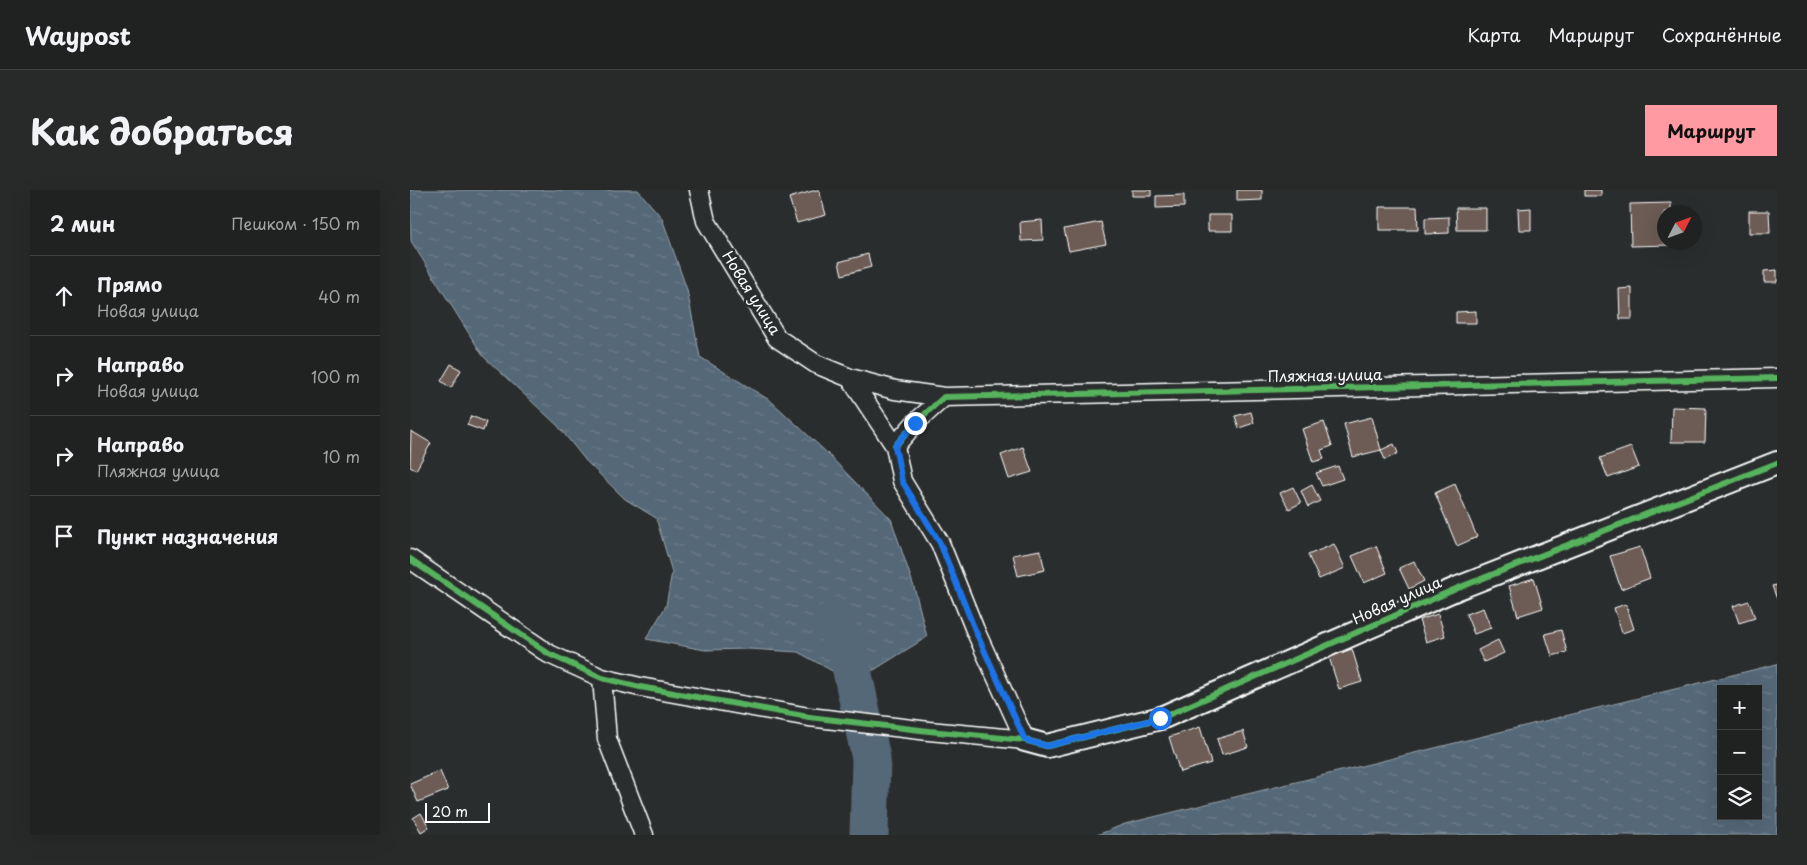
<!DOCTYPE html>
<html lang="ru">
<head>
<meta charset="utf-8">
<style>
	body { margin:0; font-family:"Playpen Sans",sans-serif; background:#282a2a; color:#f1f3f6 }
	.controls { position:absolute; right:15px; bottom:15px; display:grid; overflow:hidden; border-radius:0px; box-shadow:0 5px 20px #0002 }
	.controls button { width:45px; height:45px; display:grid; place-items:center; padding:0; border:0; border-bottom:1px solid #3d3f40; background:#202222; color:#f1f3f6; font:25px sans-serif }
	.compass { position:absolute; left:1247px; top:15px; width:45px; height:45px; border-radius:50%; background:#202222; box-shadow:0 5px 20px #0002; rotate:48deg }
	.scale { position:absolute; left:15px; bottom:12px; width:65px; box-sizing:border-box; padding-left:5px; border:2px solid #fff; border-top:0; font-size:14px; line-height:18px; white-space:nowrap; color:#fff; -webkit-text-stroke:4px #2a2d2e; paint-order:stroke }
	.stop { position:absolute; width:15px; height:15px; margin:-11px; border:4px solid #1a73e8; border-radius:50%; background:#fff }
	.stop.end { background:#1a73e8; border-color:#fff; box-shadow:0 1px 5px #0008 }
	.list { margin:0; padding:0; list-style:none }
	h2 { display:flex; justify-content:space-between; align-items:center; height:65px; margin:0; padding:0 20px; font-size:21px }
	h2 small { font-size:16px; font-weight:400; color:#a2a4a5 }
	.list li { display:grid; grid-template-columns:32px 1fr auto; gap:15px; align-items:center; box-sizing:border-box; height:80px; padding:0 20px; border-top:1px solid #3d3f40 }
	.list b { display:block; font-size:19px; white-space:nowrap }
	.list p { margin:0; font-size:16px; white-space:nowrap; color:#a2a4a5 }
	.list em { font-size:16px; font-style:normal; color:#a2a4a5 }
	.icon { flex:none; width:28px; height:28px; fill:none; stroke:currentColor; stroke-width:2; stroke-linecap:round; stroke-linejoin:round }
	.map { position:relative; flex:none; width:1367px; height:645px; overflow:hidden; border-radius:0px }
	header { display:flex; align-items:center; gap:30px; box-sizing:border-box; height:70px; padding:0 25px; background:#202222; border-bottom:1px solid #3d3f40 }
	header strong { font-size:24px }
	nav { display:flex; gap:28px; margin-inline-start:auto; font-size:18px }
	.intro { display:flex; align-items:center; justify-content:space-between; box-sizing:border-box; height:120px; padding:0 30px }
	h1 { margin:0; font-size:35px }
	.button { padding:12px 22px; border-radius:0px; background:#ff9aa2; color:#111; font-size:18px; font-weight:700 }
	main { display:flex; gap:30px; padding:0 30px }
	aside { flex:1; background:#202222; border-radius:0px; box-shadow:0 5px 20px #0002 }
	.map>svg:first-child { display:block }
	.water { fill:url(#water-ripples); stroke:#98a4ad; fill-rule:evenodd }
	.lines { fill:none; stroke-linecap:round; stroke-linejoin:round }
	.river { stroke:#546777; stroke-width:39 }
	.building { fill:#6c5b54; stroke:#fff }
	.minor-casing { stroke:#fff; stroke-width:21 }
	.tertiary-casing { stroke:#fff; stroke-width:26 }
	.minor { stroke:#2a2d2e; stroke-width:18 }
	.tertiary { stroke:#2a2d2e; stroke-width:22 }
	.cycleway-casing { stroke:#2a2d2e; stroke-width:9 }
	.cycleway { stroke:#56b35d; stroke-width:6 }
	.route { stroke:#1a73e8; stroke-width:6 }
	.labels { text-anchor:middle; stroke-width:5; stroke-linejoin:round; paint-order:stroke }
	.street-label { font-size:15px; fill:#fff; stroke:#2a2d2e }
</style>
</head>
<body>
<header>
<strong>Waypost</strong>
<nav><a>Карта</a><a>Маршрут</a><a>Сохранённые</a></nav>
</header>
<div class="intro"><h1>Как добраться</h1><a class="button">Маршрут</a></div>
<main>
<aside>
<h2>2 мин<small>Пешком · 150 m</small></h2>
<ul class="list">
<li><svg class="icon" aria-label="ahead" viewBox="0 0 24 24"><path d="M12 20V5M6 11l6-6 6 6"/></svg><div><b>Прямо</b><p>Новая улица</p></div><em>40 m</em></li>
<li><svg class="icon" aria-label="right" viewBox="0 0 24 24"><path d="M7 20v-9h11M14 6l5 5-5 5"/></svg><div><b>Направо</b><p>Новая улица</p></div><em>100 m</em></li>
<li><svg class="icon" aria-label="right" viewBox="0 0 24 24"><path d="M7 20v-9h11M14 6l5 5-5 5"/></svg><div><b>Направо</b><p>Пляжная улица</p></div><em>10 m</em></li>
<li><svg class="icon" aria-label="arrive" viewBox="0 0 24 24"><path d="M6 21V4h12l-3 4 3 4H6"/></svg><div><b>Пункт назначения</b></div></li>
</ul>
</aside>
<div class="map">
<svg width="1367" height="645" viewBox="0 0 1367 645">
	<defs>
		<pattern id="water-ripples" width="26" height="14" patternUnits="userSpaceOnUse" patternTransform="scale(1.25)"><rect width="26" height="14" fill="#546777"/><path d="M2 4q2-2 4 0t4 0M15 11q2-2 4 0t4 0" fill="none" stroke="#6e7e8b"/></pattern>
	</defs>
	<rect width="100%" height="100%" fill="#2a2d2e"/>
	<filter id="ink" filterUnits="userSpaceOnUse"><feTurbulence type="fractalNoise" baseFrequency=".02" numOctaves="2"/><feDisplacementMap in="SourceGraphic" scale="10" xChannelSelector="R" yChannelSelector="G"/><feConvolveMatrix kernelMatrix="1 2 1 2 8 2 1 2 1" color-interpolation-filters="sRGB"/></filter>
	<g filter="url(#ink)">
		<path class="water" d="M0,0h228l24,28 25,72 13,67 71,44 54,50 66,68 24,71 12,47 -53,33 -40,2 -36,-20 -50,-3 -43,1 -59,-11 20,-33 6,-34 -16,-54 -31,-19 -39,-38 -28,-35 -75,-70 -72,-115z
			M1367,474v171h-680l28,-11zM1311,499h37v127h-37z"/>
		<g class="lines">
			<path class="river" d="M421,432l15,21 25,115 -2,77"/>
		</g>
		<path class="building" d="M406,0h3l7,25 -29,8 -8,-25z
			M722,0h19v6h-19z
			M827,0h25v10l-25,1z
			M1174,0h17v6h-17z
			M774,5v12l-28,1v-12z
			M1261,13v9h-7v30h8v3l-41,1 -1,-42z
			M969,17h38l1,23h-39z
			M1046,18h30v22h-29z
			M1121,18v22h-12l-1,-21z
			M1339,21h20l1,22h-21z
			M798,25h24v16h-24z
			M1039,27v16l-24,1v-16z
			M632,30l1,20 -22,1 -1,-19z
			M691,32l5,22 -37,7 -5,-22z
			M458,64l3,13 -29,8 -3,-13z
			M1367,80v12h-13v-11z
			M1222,98v31h-12l-1,-30z
			M1066,121v12h-20v-11z
			M41,174l10,6 -10,18 -10,-7z
			M1262,217l34,1 -1,34h-34z
			M841,222l3,11 -15,5 -4,-12z
			M61,226l15,6 -3,9 -16,-6z
			M962,227l9,33 -28,7 -9,-33z
			M914,232l8,24 -11,4 3,9 -11,3 -11,-33z
			M1,241l20,12 -15,27 -6,-3z
			M984,254l4,9 -13,7 -4,-10z
			M613,257l9,25 -23,7 -8,-24z
			M1221,257l8,20 -31,11 -8,-20z
			M928,276l5,13 -21,7 -6,-13z
			M1045,294l22,53 -20,9 -22,-53z
			M902,295l8,16 -12,6 -7,-16z
			M883,297l8,16 -12,6 -9,-16z
			M924,354l11,24 -26,11 -11,-24z
			M966,356l11,27 -23,10 -12,-27z
			M1230,357l10,31 -29,11 -11,-33z
			M630,360l5,20 -27,6 -5,-21z
			M1004,371l10,20 -15,8 -10,-21z
			M1124,388l9,30 -25,8 -9,-30z
			M1367,395v14l-5,-13z
			M1339,411l6,17 -16,5 -6,-17z
			M1216,414l8,25 -12,4 -8,-25z
			M1073,418l8,20 -17,6 -8,-20z
			M1028,424l7,22 -19,6 -7,-22z
			M1151,440l6,22 -15,4 -7,-22z
			M1088,450l6,13 -20,9 -6,-12z
			M942,459l10,33 -23,7 -10,-32z
			M790,537l11,36 -31,9 -11,-35z
			M833,541l5,16 -26,8 -5,-16z
			M30,581l8,19 -30,12 -8,-18z
			M11,623l8,14 -8,5 -8,-14z"/>
		<g class="lines">
			<g class="minor-casing">
				<path id="minor" d="M440,188l45,12 49,7
					M485,256l20,-23 29,-26 833,-19
					M0,369l139,95 53,24 38,9 169,30 120,14 96,9 -50,-110 -35,-87 -38,-62 -7,-35 -45,-68 -34,-14 -39,-26 -71,-117 -7,-31
					M192,488l5,61 37,96"/>
			</g>
			<g class="tertiary-casing">
				<path id="tertiary" d="M615,550l22,6 114,-28 297,-130 319,-125"/>
			</g>
			<use href="#minor" class="minor"/>
			<use href="#tertiary" class="tertiary"/>
			<g class="cycleway-casing">
				<path id="cycleway" d="M485,256l20,-23 29,-26 833,-19
					M0,369l139,95 53,24 38,9 169,30 120,14 96,9 22,6 114,-28 297,-130 319,-125"/>
			</g>
			<use href="#cycleway" class="cycleway"/>
		</g>
	</g>
	<g class="lines" filter="url(#ink)">
		<path class="route" d="M505,233l-20,23 7,35 38,62 35,87 50,110 22,6 113,-28"/>
	</g>
	<g class="labels">
		<g class="street-label">
			<text transform="translate(341 103) rotate(58)" y="5">Новая улица</text>
			<text transform="translate(915 186) rotate(-1)" y="5">Пляжная улица</text>
			<text transform="translate(987 411) rotate(-24)" y="5">Новая улица</text>
		</g>
	</g>
</svg>
<div class="controls">
<button>+</button>
<button>−</button>
<button><svg class="icon" aria-label="layers" viewBox="0 0 24 24"><path d="M12 4l9 5-9 5-9-5zM3 14l9 5 9-5"/></svg></button>
</div>
<svg class="compass" viewBox="-18 -18 36 36"><path d="M0-13l5 13h-10z" fill="#e53935"/><path d="M0 13l5-13h-10z" fill="#a2a4a5"/></svg>
<div class="scale">20 m</div>
<div class="stop" style="left:750px;top:528px"></div>
<div class="stop end" style="left:505px;top:233px"></div>
</div>
</main>
</body>
</html>
